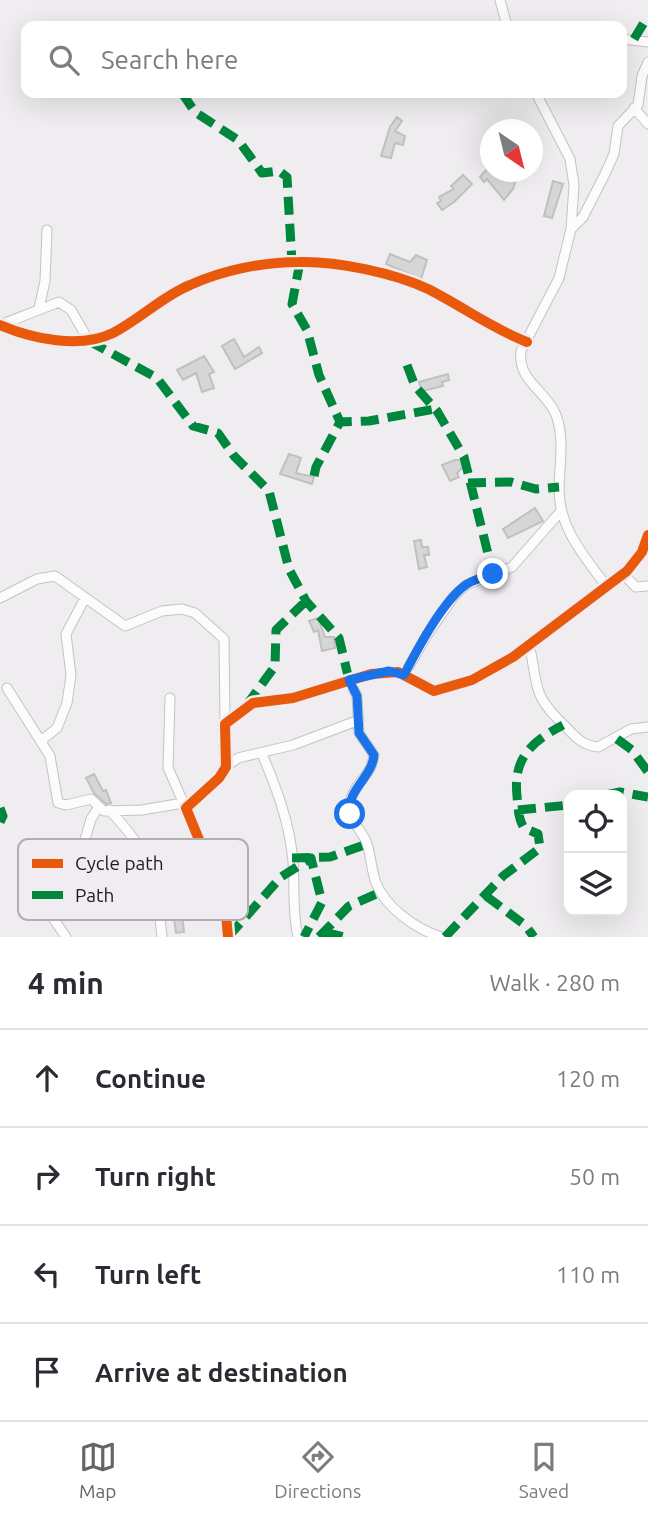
<!DOCTYPE html>
<html lang="en">
<head>
<meta charset="utf-8">
<style>
	body { margin:0; font-family:Ubuntu,sans-serif; background:#f2f2f3; color:#2b2b33 }
	.controls { position:absolute; right:21px; bottom:21px; display:grid; overflow:hidden; border-radius:14px; box-shadow:0 7px 28px #0002 }
	.controls button { width:63px; height:63px; display:grid; place-items:center; padding:0; border:0; border-bottom:2px solid #e1e1e2; background:#fff; color:#2b2b33; font:35px sans-serif }
	.compass { position:absolute; left:480px; top:119px; width:63px; height:63px; border-radius:50%; background:#fff; box-shadow:0 7px 28px #0002; rotate:145deg }
	.stop { position:absolute; width:21px; height:21px; margin:-16px; border:5px solid #1a73e8; border-radius:50%; background:#fff }
	.stop.end { background:#1a73e8; border-color:#fff; box-shadow:0 2px 7px #0008 }
	.list { margin:0; padding:0; list-style:none }
	h2 { display:flex; justify-content:space-between; align-items:center; height:91px; margin:0; padding:0 28px; font-size:30px }
	h2 small { font-size:23px; font-weight:400; color:#7c7c81 }
	.list li { display:grid; grid-template-columns:46px 1fr auto; gap:21px; align-items:center; box-sizing:border-box; height:98px; padding:0 28px; border-top:2px solid #e1e1e2 }
	.list b { display:block; font-size:26px; white-space:nowrap }
	.list em { font-size:23px; font-style:normal; color:#7c7c81 }
	.icon { flex:none; width:38px; height:38px; fill:none; stroke:currentColor; stroke-width:2; stroke-linecap:round; stroke-linejoin:round }
	.map { position:relative; flex:none; width:648px; height:937px; overflow:hidden }
	.search { position:absolute; background:#fff; box-shadow:0 7px 28px #0002; left:21px; right:21px; top:21px; height:77px; display:flex; align-items:center; gap:18px; box-sizing:border-box; padding:0 24px; border-radius:14px; color:#7c7c81; font-size:26px }
	.sheet { height:483px; background:#fff }
	nav { display:flex; justify-content:space-around; align-items:center; box-sizing:border-box; height:98px; border-top:2px solid #e1e1e2; background:#fff; font-size:19px; color:#7c7c81 }
	nav a { display:grid; justify-items:center; gap:4px }
	nav .on { color:#676467 }
	.map>svg:first-child { display:block }
	.building { fill:#d7d6d7; stroke:#c0c0c1; stroke-width:2 }
	.lines { fill:none; stroke-linecap:round; stroke-linejoin:round }
	.minor-casing { stroke:#c4c2c4; stroke-width:11 }
	.minor { stroke:#fdfcfd; stroke-width:9 }
	.quiet { stroke:#00873e; stroke-width:9; stroke-dasharray:18 9; stroke-linecap:butt }
	.cycleway-casing { stroke:#f1ecf1; stroke-width:15 }
	.cycleway { stroke:#e8590c; stroke-width:10 }
	.route { stroke:#1a73e8; stroke-width:9 }
	.key { fill:#f1ecf1; stroke:#b1adb1; stroke-width:2 }
	.key-label { font-size:19px; fill:#1d1b1d }
</style>
</head>
<body>
<div class="map">
<svg width="648" height="937" viewBox="0 0 648 937">
	<rect width="100%" height="100%" fill="#f0edf0"/>
	<path class="building" d="M397,117l5,4 -7,10 10,5 -2,9 -8,-2 -4,15 -10,-2 9,-29z
		M487,169l9,3 8,7 2,-7 11,4 -4,13 -9,11 -17,-21 -3,3 -4,-5z
		M463,175l9,9 -18,18 -12,8 -5,-7 4,-2 -2,-4 15,-8 -3,-3z
		M553,181l10,3 -11,34 -8,-2z
		M390,254l20,8 6,-7 11,5 -6,19 -35,-15z
		M234,339l10,18 15,-10 3,6 -27,16 -13,-23z
		M204,356l10,16 -5,2 5,14 -12,4 -6,-19 -13,7 -6,-10z
		M448,374l1,6 -7,2 1,4 -21,5 -3,-9z
		M289,454l12,4 -5,15 18,4 -2,7 -32,-10z
		M455,460h5l3,7 -6,6 2,4 -9,4 -8,-16z
		M535,508l8,13 -35,17 -5,-9z
		M421,540l1,7h6l1,8h-5l3,12 -8,2 -5,-28z
		M318,618l7,19h9l1,11 -13,3 -4,-21 -4,2 -5,-11z
		M94,774l9,17 3,-1 5,13 -5,1 -12,-11 -8,-15z
		M171,903v5l10,-2 3,26 -8,1 -2,-15 -7,-5 -2,-9z"/>
	<g class="lines">
		<g class="minor-casing">
			<path id="minor" d="M500,0l7,26
				M622,39l26,3
				M536,93l34,66 4,26 -3,44 -12,49 -38,73c-4,30 26,40 35,64 9,23 3,53 3,76 1,39 26,66 48,96
				M634,108l14,16
				M571,229l12,-12 22,-43 9,-20 4,-28 20,-21 4,-29 6,-14
				M39,308l6,-27 2,-51
				M0,325c33,14 80,24 113,8 27,-14 50,-37 77,-48 33,-15 73,-23 109,-23 38,-1 95,11 129,27 34,17 63,39 99,53
				M0,325l59,-23 12,8 18,31
				M623,574l13,13 12,-1
				M0,598l37,-19 18,-3 70,50 37,-15 20,-2 13,4 29,26 1,85
				M529,644c10,42 1,50 37,83 9,10 18,19 32,20l33,-18 17,-2
				M404,675l23,-40 27,-39 12,-11 46,-18 49,-56
				M349,680l8,16 2,37 15,22c-2,20 -20,28 -24,47 -4,15 10,26 16,39 5,13 5,28 10,42 10,25 40,46 65,54
				M7,688l43,68 8,47 8,2 25,-6 13,12 38,-1 41,-7
				M170,698l-2,70 17,38
				M42,740l15,-12 10,-25 4,-28 -5,-41 19,-36
				M262,754c15,35 28,70 31,108 2,26 -1,49 5,75
				M226,767l12,-9 55,-13 66,-25
				M109,810c44,45 47,66 53,127
				M66,937l-29,-42v-33l45,-12 9,-31 7,-11
				M228,937l-3,-34 -39,-95 33,-30 7,-11 -1,-43 28,-21 40,-5 78,-24 27,-2 36,19 38,-11 41,-23 114,-86 15,-19 6,-17"/>
		</g>
		<use href="#minor" class="minor"/>
		<path class="quiet" d="M634,39l14,-23
			M182,93l13,19 43,28 24,33 17,-2 8,6 5,86
			M300,262l-8,42 15,26 12,45 21,47
			M89,341l68,37 36,48 25,7 16,23 35,35 20,78 17,32 33,37 10,42
			M407,365l8,21 22,25 27,46 29,117
			M314,476l2,-9 24,-45 29,-1 66,-12
			M468,483l43,-1 25,7 23,-2
			M246,706l29,-40 1,-36 30,-29
			M617,739l15,11 16,22
			M606,795l14,-3 28,5
			M0,808l3,8 -3,6
			M518,810l51,-5
			M292,858l38,-1 37,-13
			M486,896l39,29 9,12
			M325,932l19,5
			M228,937l53,-60 30,-19 11,44 -18,35
			M319,937l30,-31 32,-14
			M445,937l58,-61 37,-28 -2,-14 -14,-6c-6,-10 -6,-20 -7,-32 -4,-38 14,-54 46,-71"/>
		<g class="cycleway-casing">
			<path id="cycleway" d="M0,325c33,14 80,24 113,8 27,-14 50,-37 77,-48 33,-15 73,-23 109,-23 38,-1 95,11 129,27 34,17 63,39 99,53
				M228,937l-3,-34 -39,-95 33,-30 7,-11 -1,-43 28,-21 40,-5 78,-24 27,-2 36,19 38,-11 41,-23 114,-86 15,-19 6,-17"/>
		</g>
		<use href="#cycleway" class="cycleway"/>
	</g>
	<g class="lines">
		<path class="route" d="M350,814c-4,-24 22,-36 24,-59l-15,-22 -2,-37 -8,-16 40,-9 15,4c13,-25 39,-75 63,-91 8,-5 17,-7 26,-10"/>
	</g>
	<rect x="18" y="839" width="230" height="81" rx="10" class="key"/>
	<rect x="32" y="859" width="31" height="9" fill="#e8590c"/>
	<rect x="32" y="891" width="31" height="8" fill="#00873e"/>
	<g class="key-label">
		<text x="75" y="870">Cycle path</text>
		<text x="75" y="902">Path</text>
	</g>
</svg>
<div class="controls">
<button><svg class="icon" aria-label="locate" viewBox="0 0 24 24"><circle cx="12" cy="12" r="6"/><path d="M12 2v4M12 18v4M2 12h4M18 12h4"/></svg></button>
<button><svg class="icon" aria-label="layers" viewBox="0 0 24 24"><path d="M12 4l9 5-9 5-9-5zM3 14l9 5 9-5"/></svg></button>
</div>
<svg class="compass" viewBox="-18 -18 36 36"><path d="M0-13l5 13h-10z" fill="#e53935"/><path d="M0 13l5-13h-10z" fill="#7c7c81"/></svg>
<div class="stop" style="left:350px;top:814px"></div>
<div class="stop end" style="left:493px;top:574px"></div>
<div class="search"><svg class="icon" aria-label="search" viewBox="0 0 24 24"><circle cx="10" cy="10" r="6"/><path d="M15 15l6 6"/></svg>Search here</div>
</div>
<section class="sheet">
<h2>4 min<small>Walk · 280 m</small></h2>
<ul class="list">
<li><svg class="icon" aria-label="ahead" viewBox="0 0 24 24"><path d="M12 20V5M6 11l6-6 6 6"/></svg><div><b>Continue</b></div><em>120 m</em></li>
<li><svg class="icon" aria-label="right" viewBox="0 0 24 24"><path d="M7 20v-9h11M14 6l5 5-5 5"/></svg><div><b>Turn right</b></div><em>50 m</em></li>
<li><svg class="icon" aria-label="left" viewBox="0 0 24 24"><path d="M17 20v-9H6M10 6l-5 5 5 5"/></svg><div><b>Turn left</b></div><em>110 m</em></li>
<li><svg class="icon" aria-label="arrive" viewBox="0 0 24 24"><path d="M6 21V4h12l-3 4 3 4H6"/></svg><div><b>Arrive at destination</b></div></li>
</ul>
</section>
<nav>
<a class="on"><svg class="icon" aria-label="map" viewBox="0 0 24 24"><path d="M3 6l6-2 6 2 6-2v14l-6 2-6-2-6 2zM9 4v14M15 6v14"/></svg>Map</a>
<a><svg class="icon" aria-label="directions" viewBox="0 0 24 24"><path d="M12 3l9 9-9 9-9-9zM9 14v-3h6M13 9l2 2-2 2"/></svg>Directions</a>
<a><svg class="icon" aria-label="saved" viewBox="0 0 24 24"><path d="M7 4h10v16l-5-4-5 4z"/></svg>Saved</a>
</nav>
</body>
</html>
